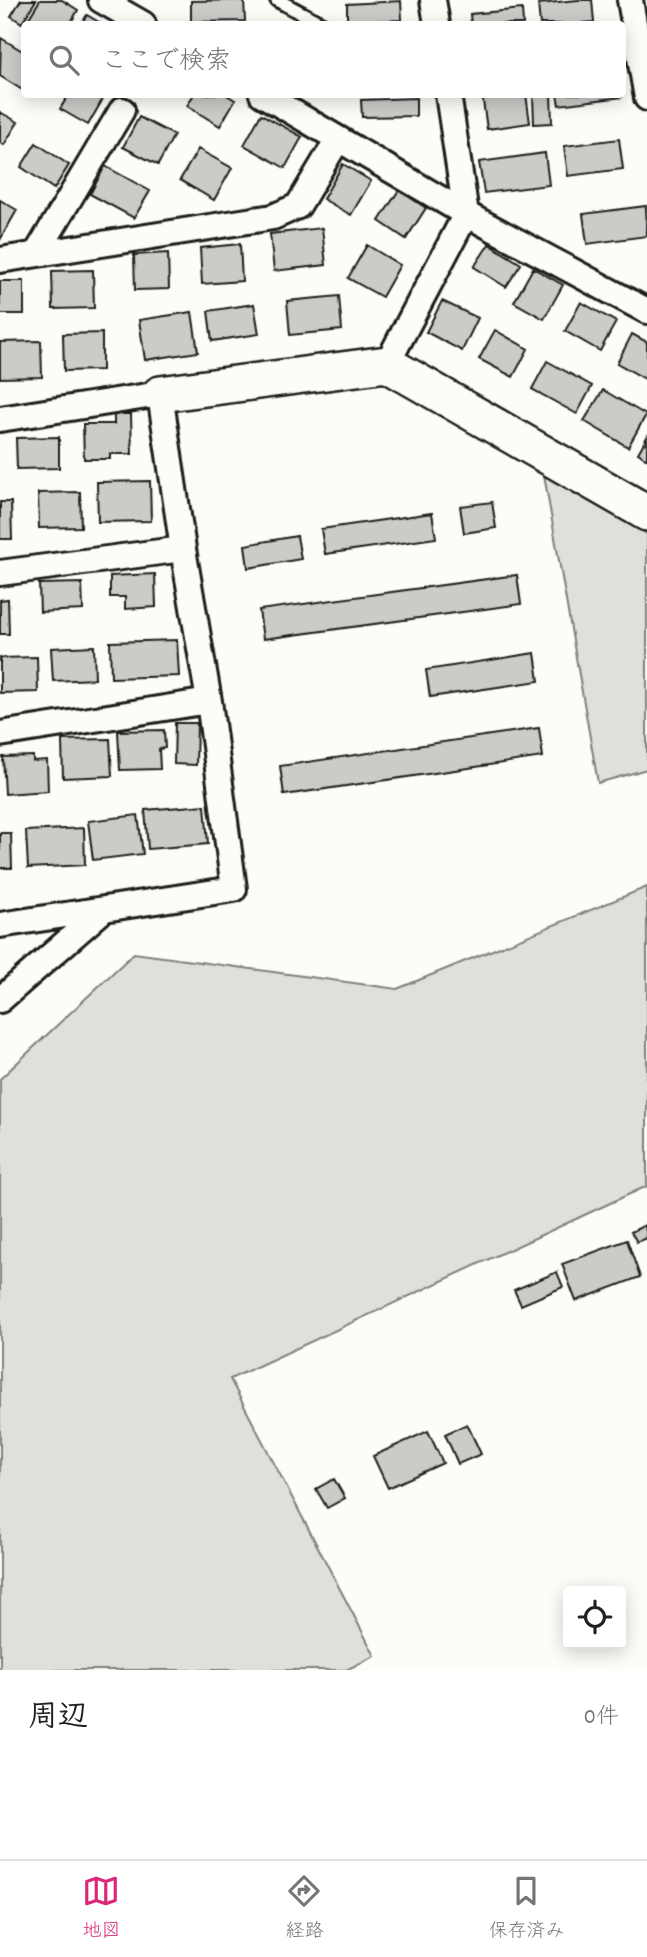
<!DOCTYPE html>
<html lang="ja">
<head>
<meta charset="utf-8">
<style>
	body { margin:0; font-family:Dekko,"Klee One",sans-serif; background:#f6f6f6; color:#202124 }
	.controls { position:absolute; right:21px; bottom:21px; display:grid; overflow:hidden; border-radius:7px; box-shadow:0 4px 18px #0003 }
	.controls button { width:63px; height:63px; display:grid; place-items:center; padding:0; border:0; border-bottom:2px solid #e0e0e0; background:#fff; color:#202124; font:35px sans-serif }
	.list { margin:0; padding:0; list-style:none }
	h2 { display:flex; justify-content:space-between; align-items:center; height:91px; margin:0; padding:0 28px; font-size:30px }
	h2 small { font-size:23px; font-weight:400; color:#757577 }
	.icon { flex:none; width:38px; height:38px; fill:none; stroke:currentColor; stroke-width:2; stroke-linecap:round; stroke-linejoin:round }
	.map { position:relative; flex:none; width:647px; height:1670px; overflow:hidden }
	.search { position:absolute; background:#fff; box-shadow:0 4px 18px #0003; left:21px; right:21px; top:21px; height:77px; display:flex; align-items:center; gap:18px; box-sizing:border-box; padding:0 24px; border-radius:7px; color:#757577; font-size:26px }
	.sheet { height:189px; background:#fff }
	nav { display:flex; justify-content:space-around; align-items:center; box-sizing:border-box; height:98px; border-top:2px solid #e0e0e0; background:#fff; font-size:19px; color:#757577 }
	nav a { display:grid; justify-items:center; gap:4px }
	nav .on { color:#db2777 }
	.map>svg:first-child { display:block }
	.green { fill:#e0dfdb; stroke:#7e7e7c; stroke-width:2 }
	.building { fill:#cccbc8; stroke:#1c1c1c; stroke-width:2 }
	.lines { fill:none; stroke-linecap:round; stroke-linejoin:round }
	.lane-casing { stroke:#1c1c1c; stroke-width:18 }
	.street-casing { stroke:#1c1c1c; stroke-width:30 }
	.secondary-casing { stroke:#1c1c1c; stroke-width:40 }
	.lane { stroke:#fdfcf7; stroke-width:12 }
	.street { stroke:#fdfcf7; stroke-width:24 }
	.secondary { stroke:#fdfcf7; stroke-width:35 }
</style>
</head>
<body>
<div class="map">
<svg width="647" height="1670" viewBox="0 0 647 1670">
	<rect width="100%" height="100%" fill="#fdfcf7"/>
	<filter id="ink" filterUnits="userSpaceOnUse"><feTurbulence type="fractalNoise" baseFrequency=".0143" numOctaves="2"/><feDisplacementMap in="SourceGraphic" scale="14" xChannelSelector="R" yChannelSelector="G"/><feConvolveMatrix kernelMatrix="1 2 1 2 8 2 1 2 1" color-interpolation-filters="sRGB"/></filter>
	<g filter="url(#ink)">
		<path class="green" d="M544,475l103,59v235l-49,14z
			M647,887v299l-417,193 145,277 -29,14h-346v-591l134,-126 263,36z"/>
		<path class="building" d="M21,0h15l-14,23 -11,-7z
			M40,0h22l16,10 -8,14h-30l-11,-6z
			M244,0l1,21 -54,1v-21z
			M578,0h14l2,22 -12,1v1h-42l-2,-20z
			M401,1l1,19 -55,2v-18z
			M522,9l1,15h-52l-1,-10z
			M87,15l15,9h-21z
			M1,38l23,14v39l-24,-15z
			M69,94h30l5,3 -16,28 -28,-16z
			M194,94h31l10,6 -15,26 -33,-20z
			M482,94h44l4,29 -43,6z
			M533,94h18l1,29 -18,1z
			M557,94h65v3l-63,8z
			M416,98v18l-54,1 -1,-17z
			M0,112l18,10 -14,23 -4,-2z
			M261,114l41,23 -17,31 -41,-23z
			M139,117l35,18 -16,30 -35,-18z
			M619,139l4,30 -55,7 -4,-30z
			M36,143l33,22 -15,24 -33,-22z
			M198,149l34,19 -18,32 -34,-20z
			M545,153l4,32 -65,8 -5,-31z
			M343,164l28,17 -20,34 -28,-16z
			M105,166l45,25 -16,27 -44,-24z
			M399,190l27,18 -20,31 -27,-18z
			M0,200l17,10 -17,30z
			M646,206l1,30 -60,8 -4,-30z
			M322,228l4,37 -52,6 -4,-37z
			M240,244l2,37 -40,3 -2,-36z
			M489,244l32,20 -15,23 -32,-20z
			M367,245l33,20 -18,32 -34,-19z
			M168,253l1,36 -34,1 -1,-35z
			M533,268l30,17 -19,34 -30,-17z
			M93,270l1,38 -41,1 -1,-38z
			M0,281h24v33h-24z
			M339,296l3,34 -52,5 -3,-34z
			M442,301l36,17 -16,33 -36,-19z
			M581,302l35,20 -16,29 -35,-20z
			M254,304l5,30 -47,7 -4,-30z
			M192,312l6,40 -53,8 -6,-40z
			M495,330l33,19 -15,28 -34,-18z
			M102,333v37l-38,1 -1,-37z
			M632,334l15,8v38l-30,-17z
			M41,341l1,36 -42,1v-36z
			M547,361l45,25 -15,28 -45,-25z
			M603,390l43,25 -18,32 -44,-26z
			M114,414h17l1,40h-22v5h-26l-1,-35h31z
			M59,437v31l-42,1 -1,-31z
			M647,437v22l-9,-6z
			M150,481l1,40 -53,1 -1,-40z
			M80,492l1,35 -42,1 -1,-35z
			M0,502h11l1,37h-12z
			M492,502l4,26 -32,5 -4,-27z
			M432,513l4,25 -111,16 -4,-25z
			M297,536l4,23 -53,9 -3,-23z
			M155,574l1,33 -31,2v-12h-15v-21z
			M517,575l4,29 -258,35 -4,-29z
			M82,583l1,27 -43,2 -1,-28z
			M8,599l1,35h-9v-34z
			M177,640l2,36 -68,2 -1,-36z
			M94,646l1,33 -42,2 -2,-33z
			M535,653l4,28 -109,16 -4,-27z
			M37,657l1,35 -38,1v-35z
			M175,723h22l-1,42 -22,-1z
			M539,728l4,29 -259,38 -4,-29z
			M164,730l1,18 -6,1 1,20 -40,1 -2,-39z
			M110,739l2,37 -49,2 -1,-38z
			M33,756v5l14,-1 1,31 -43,3 -2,-37z
			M205,805l3,39 -60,5 -3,-39z
			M138,815l5,39 -50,6 -5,-39z
			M84,828l1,37 -57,3 -2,-37z
			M0,833h11l1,35h-12z
			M645,1225l2,13 -10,4 -6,-10z
			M627,1240l13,37 -64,24 -14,-37z
			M557,1272l6,15 -42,18 -7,-15z
			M467,1424l14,30 -23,10 -13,-30z
			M428,1431l15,32 -55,25 -15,-32z
			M334,1479l11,19 -18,10 -11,-19z"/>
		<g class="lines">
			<g class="lane-casing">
				<path id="lane" d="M277,0l45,24"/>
			</g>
			<g class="street-casing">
				<path id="street" d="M101,0l42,24
					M433,0l4,24
					M630,0l17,98
					M262,94l204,120 181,97
					M37,253l85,-143
					M0,260l273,-43 25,-11 40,-67
					M387,364l79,-150 -18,-120
					M0,419l160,-25 23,155 26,152 25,188 -234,36
					M0,573l183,-24
					M0,734l209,-33
					M0,1000l103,-90"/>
			</g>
			<g class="secondary-casing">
				<path id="secondary" d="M160,394l227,-30 260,149"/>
			</g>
			<use href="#lane" class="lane"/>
			<use href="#street" class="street"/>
			<use href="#secondary" class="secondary"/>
		</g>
	</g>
</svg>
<div class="controls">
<button><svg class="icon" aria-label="locate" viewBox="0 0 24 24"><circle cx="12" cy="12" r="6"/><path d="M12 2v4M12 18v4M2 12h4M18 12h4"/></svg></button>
</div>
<div class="search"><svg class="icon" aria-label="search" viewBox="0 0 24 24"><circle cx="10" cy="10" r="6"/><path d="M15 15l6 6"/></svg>ここで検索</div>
</div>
<section class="sheet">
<h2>周辺<small>0件</small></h2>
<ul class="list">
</ul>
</section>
<nav>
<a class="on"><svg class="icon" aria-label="map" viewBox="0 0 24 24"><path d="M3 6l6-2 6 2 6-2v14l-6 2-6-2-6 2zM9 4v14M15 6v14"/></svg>地図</a>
<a><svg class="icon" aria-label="directions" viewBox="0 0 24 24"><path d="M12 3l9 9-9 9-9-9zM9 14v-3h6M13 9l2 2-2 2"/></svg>経路</a>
<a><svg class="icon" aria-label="saved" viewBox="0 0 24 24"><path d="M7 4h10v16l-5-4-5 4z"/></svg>保存済み</a>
</nav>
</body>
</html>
